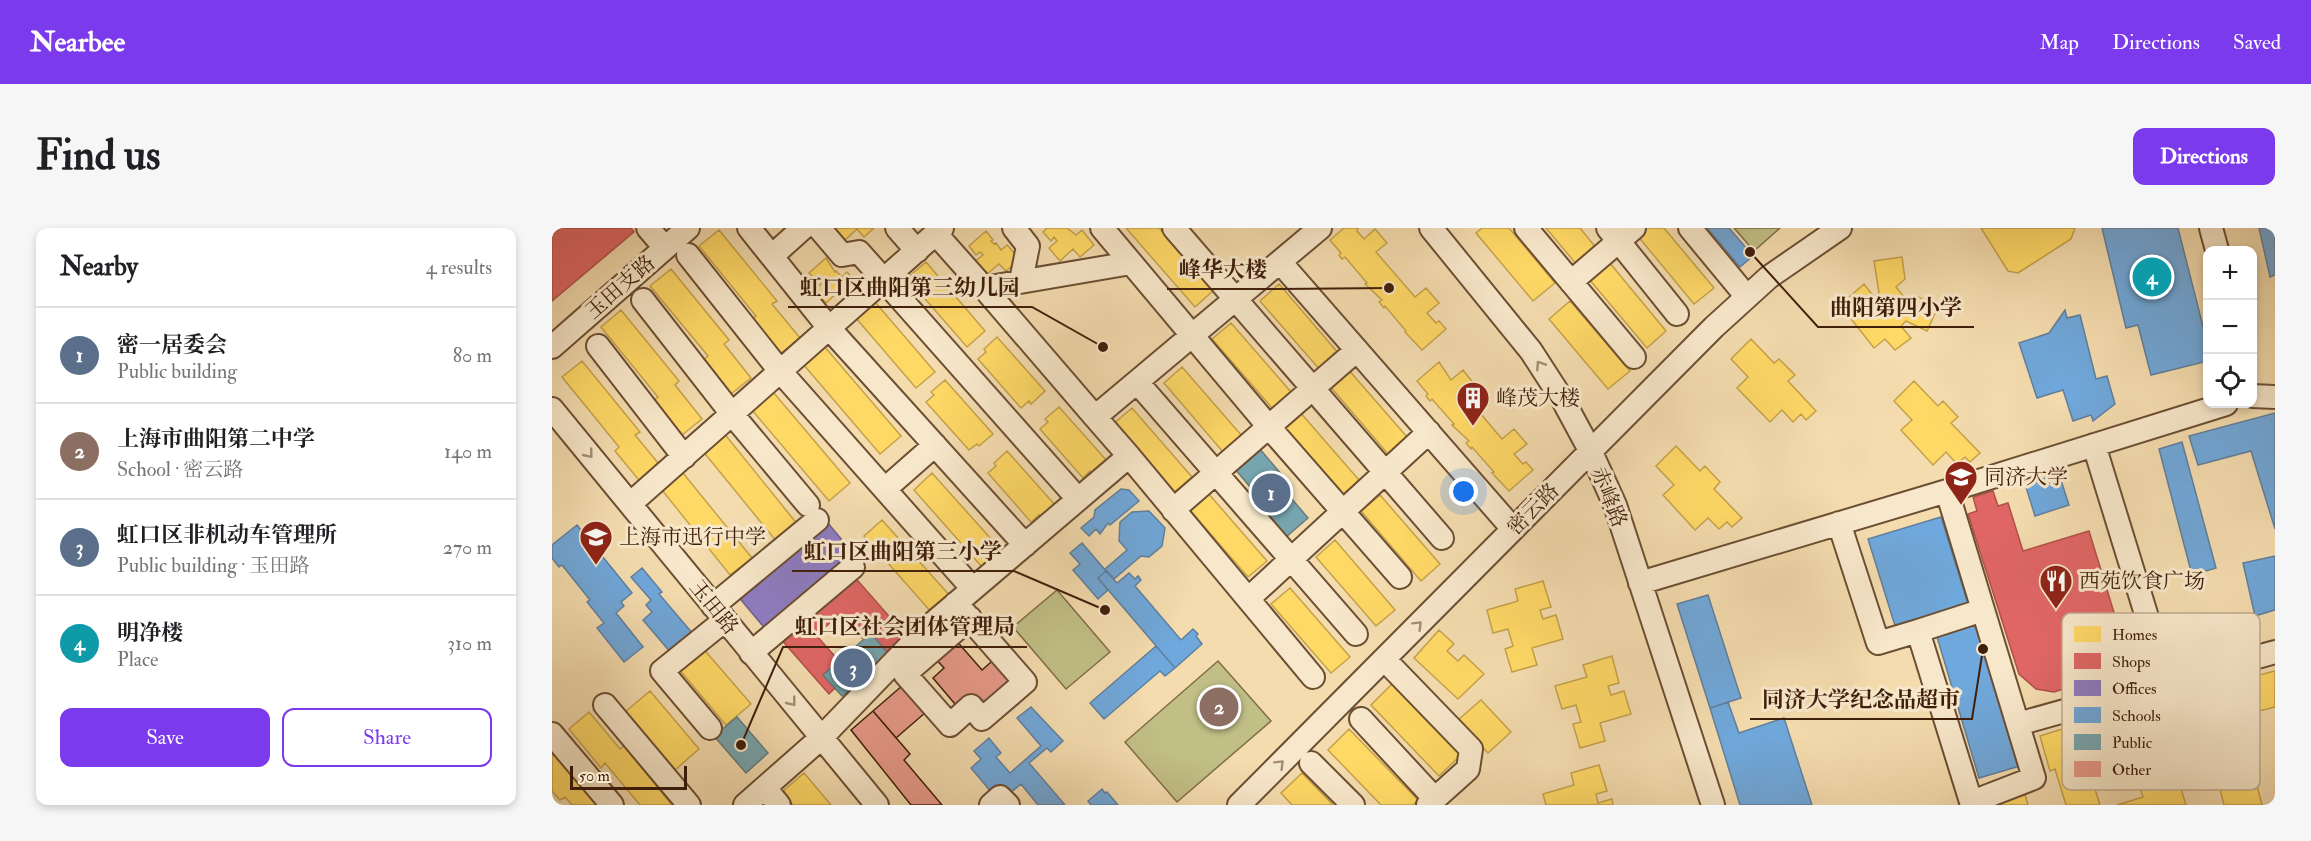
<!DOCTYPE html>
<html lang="en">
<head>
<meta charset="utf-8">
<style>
	body { margin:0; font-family:"IM FELL Double Pica","Noto Serif SC",serif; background:#f6f6f6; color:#202124 }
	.controls { position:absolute; right:18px; top:18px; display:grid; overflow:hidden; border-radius:12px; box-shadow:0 3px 9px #0003 }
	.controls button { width:54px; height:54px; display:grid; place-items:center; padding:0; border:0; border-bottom:2px solid #e0e0e0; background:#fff; color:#202124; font:30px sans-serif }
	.scale { position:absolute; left:18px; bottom:15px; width:117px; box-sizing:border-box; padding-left:6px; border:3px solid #3f1e0a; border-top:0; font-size:16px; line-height:21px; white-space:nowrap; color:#3f1e0a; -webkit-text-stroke:4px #f8e8cb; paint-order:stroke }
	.you { position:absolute; left:912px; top:264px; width:21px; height:21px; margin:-15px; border:4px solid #fff; border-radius:50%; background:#1a73e8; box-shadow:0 0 0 9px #1a73e833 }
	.badge { display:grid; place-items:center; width:39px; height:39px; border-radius:50%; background:#7c3aed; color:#fff; font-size:20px; font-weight:700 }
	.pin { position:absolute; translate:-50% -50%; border:3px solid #fff; box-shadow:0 2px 6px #0006 }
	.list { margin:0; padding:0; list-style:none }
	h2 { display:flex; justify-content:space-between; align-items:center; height:78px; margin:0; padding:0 24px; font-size:26px }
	h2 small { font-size:20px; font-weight:400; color:#757577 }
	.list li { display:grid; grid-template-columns:39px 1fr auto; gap:18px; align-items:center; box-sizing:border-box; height:96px; padding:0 24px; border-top:2px solid #e0e0e0 }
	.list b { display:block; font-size:22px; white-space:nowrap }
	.list p { margin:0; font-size:20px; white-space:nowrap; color:#757577 }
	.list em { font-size:20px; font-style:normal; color:#757577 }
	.actions { display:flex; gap:12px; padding:18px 24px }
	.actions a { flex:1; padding:14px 0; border:2px solid #7c3aed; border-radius:12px; text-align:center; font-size:21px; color:#7c3aed }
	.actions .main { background:#7c3aed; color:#fff }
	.icon { flex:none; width:33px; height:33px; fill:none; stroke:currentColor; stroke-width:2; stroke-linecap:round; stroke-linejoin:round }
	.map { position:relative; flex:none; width:1723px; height:577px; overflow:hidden; border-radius:12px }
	header { display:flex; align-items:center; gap:36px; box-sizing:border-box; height:84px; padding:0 30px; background:#7c3aed; color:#fff }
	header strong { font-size:28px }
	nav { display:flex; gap:33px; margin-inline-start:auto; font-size:21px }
	.intro { display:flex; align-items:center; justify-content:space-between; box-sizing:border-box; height:144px; padding:0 36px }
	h1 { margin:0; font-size:42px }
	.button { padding:15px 27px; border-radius:12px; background:#7c3aed; color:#fff; font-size:21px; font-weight:700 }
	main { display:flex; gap:36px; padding:0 36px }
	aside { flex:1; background:#fff; border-radius:12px; box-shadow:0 3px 9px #0003 }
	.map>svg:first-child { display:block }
	.green { fill:#c1bf86; stroke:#806e48; stroke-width:1.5 }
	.homes { fill:#ffd966; stroke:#c5a14a; stroke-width:1.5 }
	.shops { fill:#e06666; stroke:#b0504a; stroke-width:1.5 }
	.offices { fill:#8e7cc3; stroke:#76608c; stroke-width:1.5 }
	.schools { fill:#6fa8dc; stroke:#617f9d; stroke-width:1.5 }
	.public { fill:#76a5af; stroke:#667c7e; stroke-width:1.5 }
	.building { fill:#e89a8a; stroke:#3f1e0a; stroke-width:1.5 }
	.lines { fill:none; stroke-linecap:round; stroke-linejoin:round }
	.minor-casing { stroke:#6c4e33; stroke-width:26 }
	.minor { stroke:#f8e8cb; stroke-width:22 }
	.oneway { stroke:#a58d74 }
	.labels { text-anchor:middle; stroke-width:6; stroke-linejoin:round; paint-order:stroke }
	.street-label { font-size:21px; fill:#3f1e0a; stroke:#f8e8cb }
	.poi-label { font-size:21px; fill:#3f1e0a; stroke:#f8e8cb; text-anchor:start }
	.key { fill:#f8e8cb; stroke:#c0ab91; stroke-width:1.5 }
	.key-label { font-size:16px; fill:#3f1e0a }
	.leader { fill:none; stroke:#3f1e0a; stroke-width:2 }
	.callout-dot { fill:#3f1e0a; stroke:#f8e8cb; stroke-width:2 }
	.callout-label { font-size:22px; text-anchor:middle; font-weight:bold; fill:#3f1e0a; stroke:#f8e8cb; stroke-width:6; stroke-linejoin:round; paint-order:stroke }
</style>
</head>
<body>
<header>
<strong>Nearbee</strong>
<nav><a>Map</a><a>Directions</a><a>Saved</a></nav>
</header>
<div class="intro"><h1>Find us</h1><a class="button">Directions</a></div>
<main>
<aside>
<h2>Nearby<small>4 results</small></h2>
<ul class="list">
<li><span class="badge" style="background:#5c6f8a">1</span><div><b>密一居委会</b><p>Public building</p></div><em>80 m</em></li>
<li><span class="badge" style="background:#8d6e63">2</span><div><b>上海市曲阳第二中学</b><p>School · 密云路</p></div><em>140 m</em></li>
<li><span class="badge" style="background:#5c6f8a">3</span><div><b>虹口区非机动车管理所</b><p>Public building · 玉田路</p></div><em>270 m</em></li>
<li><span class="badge" style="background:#0f9aa8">4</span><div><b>明净楼</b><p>Place</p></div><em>310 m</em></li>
</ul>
<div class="actions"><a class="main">Save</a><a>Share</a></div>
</aside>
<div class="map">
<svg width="1723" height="577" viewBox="0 0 1723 577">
	<rect width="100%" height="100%" fill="#f4dcaf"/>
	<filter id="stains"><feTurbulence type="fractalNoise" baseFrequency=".00333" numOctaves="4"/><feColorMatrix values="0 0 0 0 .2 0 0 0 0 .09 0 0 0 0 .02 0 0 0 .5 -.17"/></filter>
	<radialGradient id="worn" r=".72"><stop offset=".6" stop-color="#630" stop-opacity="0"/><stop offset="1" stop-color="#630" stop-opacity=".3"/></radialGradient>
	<path class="green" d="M1182,0h46l-26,23z
		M505,362l53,62 -44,37 -53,-62z
		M666,433l53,60 -94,81 -52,-60z"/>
	<path class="homes" d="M280,0h42l-10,9 -7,-8 -13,12z
		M495,0h20l9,7 6,-5 12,15 -14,12 -7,-8 -13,12 -11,-13 8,-7 -3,-4 -3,4 -8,-9z
		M574,0h33l55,62 -19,17z
		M792,0h14l-1,3 7,8 11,-10 12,14 -11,9 39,45 11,-9 13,15 -12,10 9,10 3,-2 7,8 -24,21 -17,-18 1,-1 -21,-25 -1,2 -5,-6 3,-2 -17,-16 2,-1 -22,-26 -3,2 -3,-4 2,-2 -11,-13z
		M930,0h27l46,55 -22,18 -57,-68z
		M994,0h34l17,21 -20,16z
		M1094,0h18l50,60 -20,16 -57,-69z
		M1429,0h94l-4,11 -53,34 -10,-2z
		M167,2l58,71 -5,3 28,34 -20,16 -28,-34 4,-4 -57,-70z
		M434,3l7,9 -2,1 3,3 2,-1 5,7 6,-5 13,14 -14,12 -7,-7 -13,11 -12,-13 9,-7 -3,-3 -4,3 -7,-9z
		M1350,29l3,22 -9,8 14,17 8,-7 20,10 -11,24 -21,-10 -5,5 10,12 -16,12 -10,-11 -11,9 -26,-33 8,-7 -8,-10 16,-14 10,13 5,-4 -5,-32z
		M274,30l9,14 1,-1 6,6 5,-5 13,14 -14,13 -7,-8 -13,12 -12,-13 9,-8 -3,-3 -3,3 -8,-9z
		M374,34l59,69 -18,16 -60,-69z
		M1057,34l57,69 -19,17 -58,-69z
		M119,41l58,71 -5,4 27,34 -20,16 -28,-34 5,-4 -58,-70z
		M727,56l60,70 -19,16 -60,-69z
		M1018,73l60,70 -22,18 -59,-70z
		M323,74l60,70 -19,16 -60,-70z
		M69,82l58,71 -4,4 27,34 -20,16 -28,-35 4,-3 -57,-70z
		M679,95l60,69 -19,16 -60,-69z
		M445,109l48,54 -14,13 -2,-3 -8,7 -43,-49 8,-7 -2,-3z
		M1199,111l23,24 5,-4 16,16 -7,6 28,30 -10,9 -5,-6 -8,8 -11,-12 -12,12 -33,-34 11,-11 -17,-18z
		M272,118l77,90 -21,18 -77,-90z
		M30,133l58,71 -5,3 28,34 -20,16 -28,-34 4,-4 -57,-70z
		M887,134l12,18 12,-10 11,14 -11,9 39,46 12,-10 13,15 -13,10 9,10 3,-2 7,8 -24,21 -17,-18 2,-1 -22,-25 -1,2 -5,-6 3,-2 -17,-16 2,-1 -22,-25 -2,2 -4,-5 2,-2 -11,-13z
		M630,139l60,69 -19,16 -59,-69z
		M795,140l60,69 -19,17 -60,-70z
		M393,152l48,54 -14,12 -2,-2 -8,6 -43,-48 8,-7 -3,-3z
		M1362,153l24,25 5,-5 15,16 -7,6 29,30 -10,9 -5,-5 -8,7 -11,-12 -13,13 -32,-35 11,-10 -18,-19z
		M221,164l77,91 -21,18 -77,-91z
		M507,179l48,54 -14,13 -3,-3 -7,7 -43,-49 8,-7 -3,-3z
		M580,180l60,69 -19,16 -60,-69z
		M747,183l60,69 -19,17 -60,-70z
		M171,204l75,93 -21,17 -75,-92z
		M1124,218l24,25 5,-5 15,16 -6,7 28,29 -10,9 -5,-5 -8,7 -11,-11 -13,12 -32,-35 11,-10 -18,-19z
		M455,223l48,54 -14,13 -2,-3 -8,7 -43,-49 8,-7 -2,-3z
		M131,245l69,85 -22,17 -68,-85z
		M380,245l69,77 -19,17 -68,-77z
		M655,264l60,69 -19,16 -60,-69z
		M828,267l60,69 -19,17 -60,-70z
		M330,292l69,77 -19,16 -68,-77z
		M783,312l60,70 -19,16 -60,-69z
		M991,353l8,26 -11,3 3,9 13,-4 7,24 -31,9 5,17 -25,7 -7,-23 8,-3 -5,-17 -15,4 -6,-23 31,-9 -3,-12z
		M738,360l60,69 -19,16 -60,-69z
		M887,402l15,14 -7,7 11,10 6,-6 20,19 -26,25 -44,-41z
		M149,418l50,58 -25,21 -49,-58z
		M1060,428l7,27 -11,3 3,9 13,-4 7,23 -31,9 5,18 -25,7 -7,-24 8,-2 -5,-17 -14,4 -7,-23 32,-9 -4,-12z
		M1723,443v36l-36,9 23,89h-38l-29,-114z
		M840,456l69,71 -22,21 -68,-71z
		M98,463l49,58 -24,21 -50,-58z
		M929,472l30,32 -23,21 -30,-33z
		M1602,474l32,103h-69l26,-8 -15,-49 -7,2 -10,-35z
		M37,484l31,37 4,-3 48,59h-32l-35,-42 -4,5 -32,-39z
		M1523,497l25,80h-34l-11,-36 -5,2 -10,-35z
		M797,501l69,71 -5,5h-32l-53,-55z
		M0,521l52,56h-32l-7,-8 -5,3 -8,-9z
		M1047,537l8,26 -11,3 2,9 14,-4 1,6h-67l-3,-11 31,-9 -3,-12z
		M252,545l27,32h-38l-11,-13z
		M750,545l31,32h-41l-11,-12z
		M1472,563l4,14h-29l-2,-6z"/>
	<path class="shops" d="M8,0h71l3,4 -82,69v-66z
		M1441,263l5,15 10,-3 15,48 66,-20 42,137 -77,24 -18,-3 -17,-15 -51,-160 9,-3 -4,-14z
		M299,345l58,66 -19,17 -19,-23 -7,7 -24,-26 -24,21 23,26 -16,14 12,13 -6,6 -50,-57z"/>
	<path class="offices" d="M275,294l31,37 -90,73 -31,-37z"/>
	<path class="schools" d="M1155,0h22l24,28 -13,11z
		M1550,0h76l30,118v15l-57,14 -13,-50 -12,3z
		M1707,0h16v47l-5,2z
		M1513,82l2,8 13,-3 16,64 11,-3 8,28 -22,17 -2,-6 -18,6 -10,-31 -26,8 -18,-55 30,-10z
		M1723,185v116l-24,-78 -53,14 -9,-29z
		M1630,214l34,126 -24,7 -33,-126z
		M1507,246l10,31 -34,11 -10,-32z
		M569,261l8,1 10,11 -29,24 -2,-2 -8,11 -4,-5 -7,7 -8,-8 13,-11 1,-7z
		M597,283l16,17 -3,18 -13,11 -8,-1 -27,23 -9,-10 22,-19 -8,-9 1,-19 12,-10z
		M1389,289l29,93 -73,22 -29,-93z
		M25,297l55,68 -11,9 3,4 -8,7 27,34 -19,15 -27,-34 7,-5 -17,-21 3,-2 -28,-35 -3,2 -7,-9v-13z
		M530,315l24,28 -8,7 10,12 -10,9 -25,-29 7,-6 -10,-11z
		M1723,328v54l-20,6 -12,-53z
		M90,340l20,24 -3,2 34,40 -22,19 -28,-33 9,-8 -6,-7 5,-5 -20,-23z
		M554,343l11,12 12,-10 6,6 3,-3 3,4 -6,6 46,54 12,-11 5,5 -2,2 6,8 -27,24 -77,-90z
		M1156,367l33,103 -31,10 -33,-104z
		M1423,391l45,147 -41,12 -44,-148z
		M604,418l19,22 -10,8 -5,-5 -56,48 -14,-16z
		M1176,474l11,31 45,-15 28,87h-72l-30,-97z
		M479,479l32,34 -12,11 -4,-4 -18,15 36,42h-27l-17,-21 -12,10 -8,-9 -9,8 -21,-25 10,-9 -7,-8 15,-13 12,15 -5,4 14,16 31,-27 -24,-28z
		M550,561l3,4 2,-1 11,13h-27l-3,-4z"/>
	<path class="public" d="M707,220l27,32 -6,5 28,33 -23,20 -28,-33 5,-4 -27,-32z
		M319,405l19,23 -48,40 -19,-21z
		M185,489l31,36 -22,20 -32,-37z"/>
	<path class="building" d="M402,410l28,32 16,-14 18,21 -36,32 -20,1 -27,-32 11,-10 -10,-11z
		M351,457l23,27 -30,26 -23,-27z
		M321,483l37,43 -6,6 38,45h-31l-60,-75z"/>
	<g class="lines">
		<g class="minor-casing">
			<path id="minor" d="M96,0l17,20
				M197,0l80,100 196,217
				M267,0l23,27 17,-3 219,247
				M345,0l20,23
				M462,0l14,18 -7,35
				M550,0l167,199 131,150
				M622,0l268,310
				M879,0l100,123 33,51 27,50 24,53 98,300
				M974,0l108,129
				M1056,0l69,86
				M1138,0l57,69
				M1659,0l6,22
				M384,6l48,54
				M136,27l92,116 193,218
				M220,28l31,-28
				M728,34l233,267
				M1019,54l63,-54
				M91,72l89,114 76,91
				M46,118l86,111
				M0,119l136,-119
				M585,154l219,252
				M1700,168l23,1
				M0,181l325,396
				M543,189l-111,-129 147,-25
				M1542,217l73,237
				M577,228l184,221
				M333,261l50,-44
				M1395,263l87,287 -62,24
				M78,276l312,-276
				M621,282l184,-160
				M1287,295l39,120 40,-12 54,174
				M1088,355l307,-92 279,-87
				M696,371l181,-167
				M404,375l69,79 -43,37 -11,-13 -21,19 -45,-51 65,-56
				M161,378l104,-86
				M1366,403l65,-21
				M199,425l102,-86
				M832,431l87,90 -3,20 -40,36
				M53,477l84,100
				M809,491l74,80
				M1466,496l257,-72
				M158,500l-48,-57 63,-51
				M0,506l60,71
				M759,535l42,42
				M213,560l14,17
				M193,577l76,-67 105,-109 203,-173 -34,-39 225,-189
				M439,577l9,-8 8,8
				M687,577l475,-478 55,-50 71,-49"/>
		</g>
		<use href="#minor" class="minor"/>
	</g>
	<defs><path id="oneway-chevron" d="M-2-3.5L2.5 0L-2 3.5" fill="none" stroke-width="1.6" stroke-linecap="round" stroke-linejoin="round" transform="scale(1.5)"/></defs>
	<g class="oneway">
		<use href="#oneway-chevron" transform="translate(988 137) rotate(-123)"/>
		<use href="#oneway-chevron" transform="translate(37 226) rotate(51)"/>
		<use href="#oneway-chevron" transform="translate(866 397) rotate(-45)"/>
		<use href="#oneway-chevron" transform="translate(240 474) rotate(51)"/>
		<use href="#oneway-chevron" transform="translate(728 536) rotate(-45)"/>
	</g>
	<defs>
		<g id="building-pin" transform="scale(1.725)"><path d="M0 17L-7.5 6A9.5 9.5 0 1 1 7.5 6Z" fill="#8f2418" stroke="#f8e8cb"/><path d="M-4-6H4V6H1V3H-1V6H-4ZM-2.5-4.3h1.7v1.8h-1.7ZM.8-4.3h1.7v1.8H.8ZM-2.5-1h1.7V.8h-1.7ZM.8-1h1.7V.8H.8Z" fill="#fff"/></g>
		<g id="university-pin" transform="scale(1.725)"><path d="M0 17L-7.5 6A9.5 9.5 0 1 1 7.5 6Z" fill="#8f2418" stroke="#f8e8cb"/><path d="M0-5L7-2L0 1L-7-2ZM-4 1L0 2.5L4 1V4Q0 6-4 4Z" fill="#fff"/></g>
		<g id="school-pin" transform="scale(1.725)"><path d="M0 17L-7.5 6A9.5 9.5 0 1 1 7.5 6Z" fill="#8f2418" stroke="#f8e8cb"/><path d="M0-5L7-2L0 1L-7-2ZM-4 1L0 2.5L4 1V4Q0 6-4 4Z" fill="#fff"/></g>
		<g id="restaurant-pin" transform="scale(1.725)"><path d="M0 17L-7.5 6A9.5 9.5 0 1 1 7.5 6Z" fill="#8f2418" stroke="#f8e8cb"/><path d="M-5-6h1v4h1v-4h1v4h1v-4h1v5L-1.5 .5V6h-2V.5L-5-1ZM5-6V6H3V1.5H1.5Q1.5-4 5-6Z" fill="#fff"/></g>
	</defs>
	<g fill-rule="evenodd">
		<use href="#building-pin" x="921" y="170"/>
		<use href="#university-pin" x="1409" y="249"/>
		<use href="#school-pin" x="44" y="309"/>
		<use href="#restaurant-pin" x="1504" y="353"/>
	</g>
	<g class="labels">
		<g class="street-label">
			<text transform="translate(68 59) rotate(-41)" y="7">玉田支路</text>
			<text transform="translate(1057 269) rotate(68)" y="7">赤峰路</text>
			<text transform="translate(981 281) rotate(-45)" y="7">密云路</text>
			<text transform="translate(162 379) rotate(51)" y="7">玉田路</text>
		</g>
		<g class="poi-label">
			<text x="944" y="177">峰茂大楼</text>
			<text x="1432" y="256">同济大学</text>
			<text x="67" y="316">上海市迅行中学</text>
			<text x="1527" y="360">西苑饮食广场</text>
		</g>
	</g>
	<rect x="1510" y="385" width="198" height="177" rx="9" class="key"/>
	<rect x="1522" y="398" width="27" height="16" fill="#ffd966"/>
	<rect x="1522" y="425" width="27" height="16" fill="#e06666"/>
	<rect x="1522" y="452" width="27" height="16" fill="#8e7cc3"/>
	<rect x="1522" y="479" width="27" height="16" fill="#6fa8dc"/>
	<rect x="1522" y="506" width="27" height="16" fill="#76a5af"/>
	<rect x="1522" y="533" width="27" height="16" fill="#e89a8a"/>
	<g class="key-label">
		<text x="1560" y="412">Homes</text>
		<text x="1560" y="439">Shops</text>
		<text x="1560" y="466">Offices</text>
		<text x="1560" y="493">Schools</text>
		<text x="1560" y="520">Public</text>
		<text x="1560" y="547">Other</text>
	</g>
	<path class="leader" d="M837 60L727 61H615M551 119L480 79H236M1198 24L1266 99H1422M553 382L462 343H240M189 517L231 419H475M1431 421L1420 491H1198"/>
	<g class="callout-dot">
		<circle cx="837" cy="60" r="6"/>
		<circle cx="551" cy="119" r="6"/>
		<circle cx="1198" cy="24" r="6"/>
		<circle cx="553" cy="382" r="6"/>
		<circle cx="189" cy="517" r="6"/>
		<circle cx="1431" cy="421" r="6"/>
	</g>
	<g class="callout-label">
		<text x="671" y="49">峰华大楼</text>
		<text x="358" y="67">虹口区曲阳第三幼儿园</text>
		<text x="1344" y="87">曲阳第四小学</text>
		<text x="351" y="331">虹口区曲阳第三小学</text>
		<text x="353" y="406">虹口区社会团体管理局</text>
		<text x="1309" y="479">同济大学纪念品超市</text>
	</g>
	<rect width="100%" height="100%" filter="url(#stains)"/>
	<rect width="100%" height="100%" fill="url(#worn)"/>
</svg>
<div class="controls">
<button>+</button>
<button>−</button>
<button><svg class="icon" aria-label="locate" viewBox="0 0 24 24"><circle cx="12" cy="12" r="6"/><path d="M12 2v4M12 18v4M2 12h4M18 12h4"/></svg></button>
</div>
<div class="scale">50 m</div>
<div class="you"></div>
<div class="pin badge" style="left:719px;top:265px;background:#5c6f8a">1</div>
<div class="pin badge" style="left:667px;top:479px;background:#8d6e63">2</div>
<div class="pin badge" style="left:301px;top:440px;background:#5c6f8a">3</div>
<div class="pin badge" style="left:1600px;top:49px;background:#0f9aa8">4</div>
</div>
</main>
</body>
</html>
